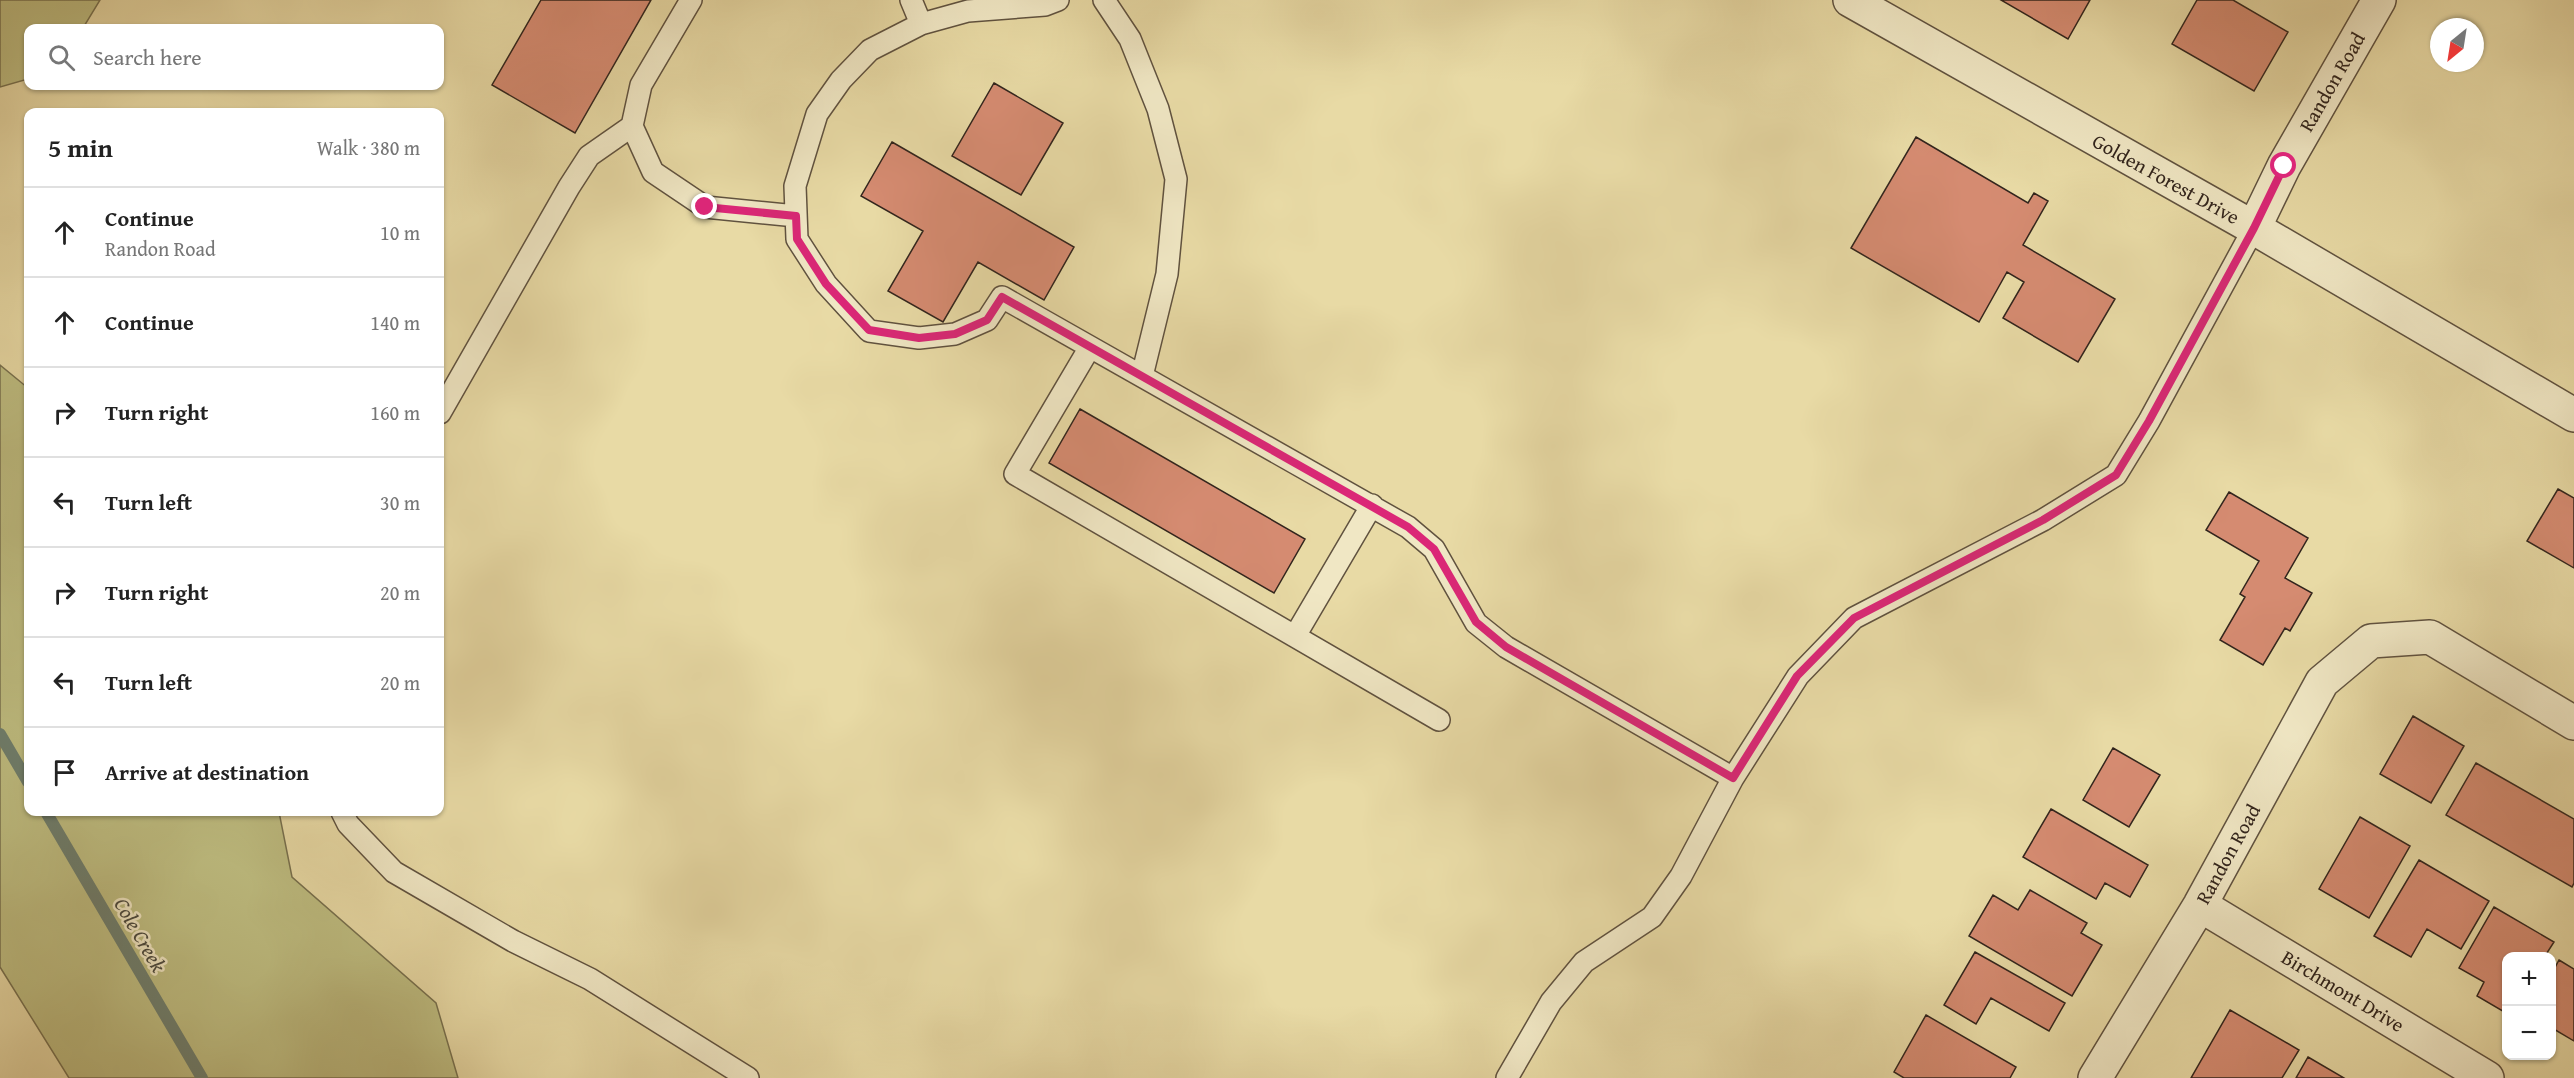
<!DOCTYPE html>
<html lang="en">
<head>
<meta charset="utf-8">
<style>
	body { margin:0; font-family:"Gentium Book Plus",serif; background:#f2f2f2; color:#222 }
	.controls { position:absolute; right:18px; bottom:18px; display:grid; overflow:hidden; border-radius:12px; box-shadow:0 2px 4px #0004 }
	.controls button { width:54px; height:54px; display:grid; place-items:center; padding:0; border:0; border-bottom:2px solid #e0e0e0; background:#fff; color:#222; font:30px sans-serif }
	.compass { position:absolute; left:2430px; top:18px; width:54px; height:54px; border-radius:50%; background:#fff; box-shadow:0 2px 4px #0004; rotate:210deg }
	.stop { position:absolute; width:18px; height:18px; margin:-14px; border:4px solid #db2777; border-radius:50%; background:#fff }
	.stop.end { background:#db2777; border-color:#fff; box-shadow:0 2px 6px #0008 }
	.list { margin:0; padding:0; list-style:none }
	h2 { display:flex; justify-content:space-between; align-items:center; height:78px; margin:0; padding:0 24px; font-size:26px }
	h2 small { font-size:20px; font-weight:400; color:#767676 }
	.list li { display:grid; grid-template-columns:39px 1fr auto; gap:18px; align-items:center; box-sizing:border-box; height:90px; padding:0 24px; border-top:2px solid #e0e0e0 }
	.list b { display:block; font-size:22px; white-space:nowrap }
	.list p { margin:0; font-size:20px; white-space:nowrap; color:#767676 }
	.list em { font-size:20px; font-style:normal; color:#767676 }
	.icon { flex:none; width:33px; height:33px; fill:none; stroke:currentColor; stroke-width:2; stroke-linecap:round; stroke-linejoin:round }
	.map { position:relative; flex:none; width:2574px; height:1078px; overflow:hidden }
	.search { position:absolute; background:#fff; box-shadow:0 2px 4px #0004; left:24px; top:24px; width:420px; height:66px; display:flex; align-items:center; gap:15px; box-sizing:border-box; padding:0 21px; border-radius:12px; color:#767676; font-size:22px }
	.panel { position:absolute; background:#fff; box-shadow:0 2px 4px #0004; left:24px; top:108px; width:420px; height:708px; border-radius:12px }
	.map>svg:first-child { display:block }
	.green { fill:#bebd81; stroke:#78714f; stroke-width:1.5 }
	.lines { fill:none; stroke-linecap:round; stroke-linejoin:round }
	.stream { stroke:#6f7f6e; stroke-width:12 }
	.building { fill:#d58b71; stroke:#32251d; stroke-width:1.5 }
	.lane-casing { stroke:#60523f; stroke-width:24 }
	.street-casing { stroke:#60523f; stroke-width:36 }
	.lane { stroke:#f0e7c4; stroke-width:21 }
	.street { stroke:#f0e7c4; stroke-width:33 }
	.route { stroke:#db2777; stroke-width:8 }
	.labels { text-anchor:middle; stroke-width:5; stroke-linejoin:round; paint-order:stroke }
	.street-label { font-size:20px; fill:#32251d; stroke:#f0e7c4 }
	.water-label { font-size:21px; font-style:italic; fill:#4b4a3f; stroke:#f0e7c4 }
</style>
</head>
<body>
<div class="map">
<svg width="2574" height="1078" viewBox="0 0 2574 1078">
	<rect width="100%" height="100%" fill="#e8daa5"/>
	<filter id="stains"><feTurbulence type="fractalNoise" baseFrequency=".00333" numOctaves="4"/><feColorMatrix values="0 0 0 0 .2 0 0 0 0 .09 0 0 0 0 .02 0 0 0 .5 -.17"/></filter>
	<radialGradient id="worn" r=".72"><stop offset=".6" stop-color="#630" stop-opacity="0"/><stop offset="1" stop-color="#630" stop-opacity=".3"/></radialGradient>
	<path class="green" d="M0,0h100l-17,28h-55v51l-28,8z
		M0,365l28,23v424h251l13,65 144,126 22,75h-389l-69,-111z"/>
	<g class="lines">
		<path class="stream" d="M0,734l28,48
			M46,812l156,266"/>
	</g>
	<path class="building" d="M541,0h110l-76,133 -83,-48z
		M2001,0h89l-22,39z
		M2197,0h36l55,32 -34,59 -82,-47z
		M994,83l69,40 -42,72 -69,-39z
		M1916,137l112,66 6,-10 14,8 -25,44 92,54 -37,63 -75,-44 21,-36 -17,-10 -28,50 -128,-74z
		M892,142l182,105 -30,53 -66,-38 -35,60 -55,-31 35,-60 -62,-35z
		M1080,409l225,130 -31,54 -225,-130z
		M2558,489l16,9v70l-47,-27z
		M2229,492l79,46 -23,40 27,15 -22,38 -5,-3 -22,37 -43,-25 25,-43 -5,-3 19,-33 -53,-31z
		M2413,716l51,30 -33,57 -51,-29z
		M2113,748l47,27 -31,52 -46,-27z
		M2476,763l98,56v64l-2,4 -126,-72z
		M2051,809l97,56 -18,32 -25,-14 -9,16 -73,-42z
		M2360,817l50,29 -41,72 -50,-29z
		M2419,860l70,41 -28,48 -34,-20 -16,28 -37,-21z
		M2030,890l57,33 -6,10 21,12 -30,51 -103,-60 24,-41 25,15z
		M2494,907l60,35 -9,14h-39v57l-29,-17 7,-14 -25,-14z
		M1975,952l90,51 -16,28 -58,-33 -15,26 -32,-19z
		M2559,960l15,9v72l-22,-13v-55z
		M2230,1010l69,40 -17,28h-91z
		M1926,1015l90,52 -6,11h-106l-10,-6z
		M2308,1057l36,21h-48z"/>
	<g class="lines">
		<g class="lane-casing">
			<path id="lane" d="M691,0l-50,85 -9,41 21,46 52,35 91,9
				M911,0l10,24
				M1058,0l-13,5 -77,6 -47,13 -51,26 -29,30 -24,34 -22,72 2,53 29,45 43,47 50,7 36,-4 32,-14 15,-23 406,230 26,22 42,74 30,24 227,131
				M1104,0l26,39 28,70 18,70 -9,95 -25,102
				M1090,347l-75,127 424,246
				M440,413l129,-226 20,-31 43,-30
				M1295,636l77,-131
				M342,812l6,12 46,48 119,69 77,38 158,99
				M1507,1078l44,-76 33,-40 68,-45 29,-41 52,-98 65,-102 56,-58 189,-98 73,-45 33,-54 105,-193"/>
		</g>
		<g class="street-casing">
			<path id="street" d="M1850,0l404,228 320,187
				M2254,228l30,-62 95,-166
				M2200,905l287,173
				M2095,1078l105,-173 122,-223 49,-41 59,-4 144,86"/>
		</g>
		<use href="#lane" class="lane"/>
		<use href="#street" class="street"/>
	</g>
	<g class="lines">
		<path class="route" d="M705,207l91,9 1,23 29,45 43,46 50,8 36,-4 32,-14 15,-23 406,230 26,22 42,73 30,25 227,131 64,-102 57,-58 189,-98 73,-45 33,-54 105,-193 30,-62"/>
	</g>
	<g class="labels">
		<g class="street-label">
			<text transform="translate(2332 82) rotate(-60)" y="7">Randon Road</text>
			<text transform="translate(2166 179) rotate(29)" y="7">Golden Forest Drive</text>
			<text transform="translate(2228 854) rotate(-61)" y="7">Randon Road</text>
			<text transform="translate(2343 991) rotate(31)" y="7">Birchmont Drive</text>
		</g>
		<g class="water-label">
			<text transform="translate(140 935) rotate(60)" y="7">Cole Creek</text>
		</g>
	</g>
	<rect width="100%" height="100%" filter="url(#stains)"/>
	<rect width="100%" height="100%" fill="url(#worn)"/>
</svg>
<div class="controls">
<button>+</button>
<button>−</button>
</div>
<svg class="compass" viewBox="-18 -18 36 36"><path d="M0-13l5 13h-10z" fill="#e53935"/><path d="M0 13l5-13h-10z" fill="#767676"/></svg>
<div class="stop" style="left:2284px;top:166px"></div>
<div class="stop end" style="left:705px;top:207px"></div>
<div class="search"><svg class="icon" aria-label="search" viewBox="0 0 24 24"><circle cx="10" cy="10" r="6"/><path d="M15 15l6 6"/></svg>Search here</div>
<section class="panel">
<h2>5 min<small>Walk · 380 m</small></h2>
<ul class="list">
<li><svg class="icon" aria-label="ahead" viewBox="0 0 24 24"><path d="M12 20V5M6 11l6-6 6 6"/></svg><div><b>Continue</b><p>Randon Road</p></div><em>10 m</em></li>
<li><svg class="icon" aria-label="ahead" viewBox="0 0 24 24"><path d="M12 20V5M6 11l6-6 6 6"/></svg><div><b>Continue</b></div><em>140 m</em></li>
<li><svg class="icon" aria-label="right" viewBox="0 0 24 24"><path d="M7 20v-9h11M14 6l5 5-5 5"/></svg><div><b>Turn right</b></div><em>160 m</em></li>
<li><svg class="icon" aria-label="left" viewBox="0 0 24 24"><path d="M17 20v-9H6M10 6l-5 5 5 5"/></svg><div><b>Turn left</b></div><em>30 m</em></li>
<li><svg class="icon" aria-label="right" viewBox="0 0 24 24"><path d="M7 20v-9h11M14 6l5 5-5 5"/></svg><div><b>Turn right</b></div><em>20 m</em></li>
<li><svg class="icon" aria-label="left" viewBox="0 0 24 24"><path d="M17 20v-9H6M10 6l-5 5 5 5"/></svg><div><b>Turn left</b></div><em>20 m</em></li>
<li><svg class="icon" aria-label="arrive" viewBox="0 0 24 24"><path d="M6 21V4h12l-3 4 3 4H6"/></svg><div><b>Arrive at destination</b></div></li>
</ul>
</section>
</div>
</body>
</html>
